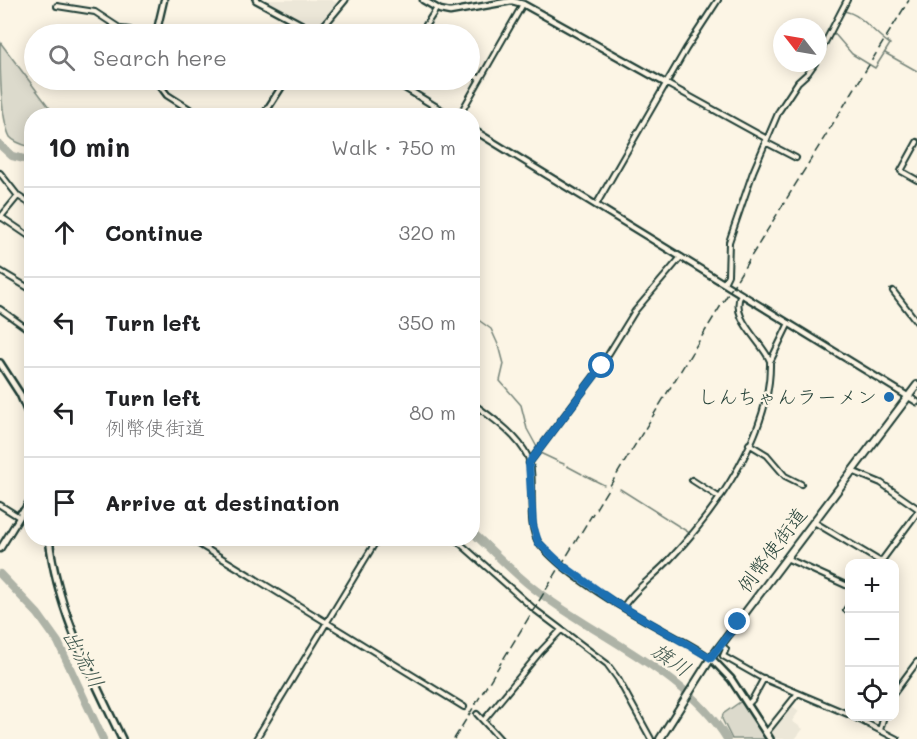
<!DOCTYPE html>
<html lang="en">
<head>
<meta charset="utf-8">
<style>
	body { margin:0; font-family:Mali,"Klee One",sans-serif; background:#f2f2f2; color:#202124 }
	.controls { position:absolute; right:18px; bottom:18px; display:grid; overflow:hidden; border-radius:12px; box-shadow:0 3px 15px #0003 }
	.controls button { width:54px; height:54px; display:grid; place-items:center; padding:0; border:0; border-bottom:2px solid #e0e0e0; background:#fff; color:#202124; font:30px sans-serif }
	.compass { position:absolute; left:773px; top:18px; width:54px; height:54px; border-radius:50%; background:#fff; box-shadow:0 3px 15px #0003; rotate:301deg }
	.stop { position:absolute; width:18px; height:18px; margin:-14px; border:4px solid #1f6fb2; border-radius:50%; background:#fff }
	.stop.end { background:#1f6fb2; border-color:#fff; box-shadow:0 2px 6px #0008 }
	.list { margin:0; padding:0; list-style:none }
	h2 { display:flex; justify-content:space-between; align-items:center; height:78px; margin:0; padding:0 24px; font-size:26px }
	h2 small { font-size:20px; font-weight:400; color:#757577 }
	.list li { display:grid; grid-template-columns:39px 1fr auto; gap:18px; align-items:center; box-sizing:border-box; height:90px; padding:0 24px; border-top:2px solid #e0e0e0 }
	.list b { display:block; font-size:22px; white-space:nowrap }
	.list p { margin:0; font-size:20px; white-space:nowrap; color:#757577 }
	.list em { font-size:20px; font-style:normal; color:#757577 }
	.icon { flex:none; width:33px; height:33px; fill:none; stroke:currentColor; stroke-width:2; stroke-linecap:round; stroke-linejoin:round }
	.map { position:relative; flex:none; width:917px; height:739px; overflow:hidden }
	.search { position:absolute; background:#fff; box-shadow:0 3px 15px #0003; left:24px; top:24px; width:456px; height:66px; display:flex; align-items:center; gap:15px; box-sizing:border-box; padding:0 21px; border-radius:33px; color:#757577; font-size:22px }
	.panel { position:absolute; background:#fff; box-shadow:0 3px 15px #0003; left:24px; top:108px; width:456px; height:438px; border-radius:24px }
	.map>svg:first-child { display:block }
	.built { fill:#ece7d8 }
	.green { fill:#dcdacc; stroke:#7e8c80; stroke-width:1.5 }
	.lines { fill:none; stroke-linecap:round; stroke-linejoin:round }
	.stream { stroke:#758479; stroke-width:1.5 }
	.river { stroke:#aeb3a7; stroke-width:8 }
	.minor-casing { stroke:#1f3d34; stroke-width:8 }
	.tertiary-casing { stroke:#1f3d34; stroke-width:9 }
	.secondary-casing { stroke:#1f3d34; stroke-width:10 }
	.primary-casing { stroke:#1f3d34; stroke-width:10 }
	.minor { stroke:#fcf5e5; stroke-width:4 }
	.tertiary { stroke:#fcf5e5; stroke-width:4.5 }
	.secondary { stroke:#fcf5e5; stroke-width:5 }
	.primary { stroke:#fcf5e5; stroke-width:6 }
	.rail { stroke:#1f3d34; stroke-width:1.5; stroke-dasharray:9 4.5; stroke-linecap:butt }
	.route { stroke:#1f6fb2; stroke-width:8 }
	.poi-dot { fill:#1f6fb2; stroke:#fcf5e5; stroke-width:2 }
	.labels { text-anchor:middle; stroke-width:4.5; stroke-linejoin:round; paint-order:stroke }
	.poi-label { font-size:20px; fill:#1f3d34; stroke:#fcf5e5; text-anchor:end }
	.street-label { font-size:20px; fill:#1f3d34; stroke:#fcf5e5 }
	.water-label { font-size:21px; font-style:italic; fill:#435a51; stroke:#fcf5e5 }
</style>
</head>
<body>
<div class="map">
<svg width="917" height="739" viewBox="0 0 917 739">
	<rect width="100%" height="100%" fill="#fcf5e5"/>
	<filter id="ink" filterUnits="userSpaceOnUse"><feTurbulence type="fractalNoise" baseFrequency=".0167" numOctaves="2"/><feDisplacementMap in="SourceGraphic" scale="12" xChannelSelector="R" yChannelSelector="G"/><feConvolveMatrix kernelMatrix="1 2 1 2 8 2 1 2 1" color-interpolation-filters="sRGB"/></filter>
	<g filter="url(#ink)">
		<path class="built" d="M262,0h69l6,3 -20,27z
			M792,706l7,5 -7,10 11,8 -8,10h-20l-6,-8z"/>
		<path class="green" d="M0,42l55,73 -23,1 -1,31c-7,-2 -16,-4 -21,-10 -10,-20 -10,-70 -10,-95z
			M740,702l3,1 23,36h-34l-10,-20 1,-5z"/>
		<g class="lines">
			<path class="stream" d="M833,32l19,22 23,14 15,-24c-16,-10 -28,-30 -46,-33
				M885,53l32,18
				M472,313l5,6 14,10 9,20 4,15 -4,17 21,24 6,24 11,20
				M540,453l17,8
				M559,462l5,2
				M567,466l15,8
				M584,475l20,10
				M620,489l68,43"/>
			<path class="river" d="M0,145l12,11 20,5
				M472,532c25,23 48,48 76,67 58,42 141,77 179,140
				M0,574l38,40 20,28 45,97"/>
			<g class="minor-casing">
				<path id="minor" d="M57,6l38,6 26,17 9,1 5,4
					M420,34l17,-26
					M818,56l29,-56
					M470,73l10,6
					M667,84l100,55
					M459,116l64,-112
					M765,142l31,16
					M917,142l-16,29 16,9
					M0,173l18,23 14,9
					M596,205l90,-156 32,-49
					M1,217l31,21
					M0,218l18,-22
					M0,271l32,19
					M724,283l4,-8 1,-33 24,-70 26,-61 19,-29 10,-9 7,-10
					M893,291l24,31
					M0,309l32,23
					M771,360l18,-37
					M472,403c19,14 46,32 56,54 9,23 -3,68 11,86 26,32 83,65 120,85 17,10 36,18 51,30
					M749,444l18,11 18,21 16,8
					M529,463l69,-92 37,-60 46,-54
					M852,471l29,12 36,25
					M692,480l28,18
					M0,505l19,12
					M814,522l67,40
					M189,538l275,169
					M454,538l80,71 73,55 11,15 33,60
					M786,558l64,29
					M880,563l37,-50
					M623,607c13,-20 32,-31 48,-49 46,-49 101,-127 99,-197 -8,-20 -41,-43 -29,-67
					M846,610l4,-6
					M721,645l5,4 -3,7 37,21 90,38
					M894,693l23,-31
					M748,704l4,-4 12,-22
					M477,714l23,25
					M852,716l45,23
					M484,720l57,-69 20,-21
					M880,730l4,-14
					M766,733l32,-40
					M256,739l122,-201"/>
			</g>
			<g class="tertiary-casing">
				<path id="tertiary" d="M256,0l63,34
					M423,0l17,10 10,2 62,-11 11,3 144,80
					M156,34l8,-34
					M317,34l28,-34
					M156,80l11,15 33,21
					M392,80l59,36
					M263,116l23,-36
					M472,129l445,273
					M0,549l32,-52"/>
			</g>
			<g class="secondary-casing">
				<path id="secondary" d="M0,363l20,31 12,28
					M21,513l11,-6
					M49,538c8,73 42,136 73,201
					M711,658l20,21 39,60"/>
			</g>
			<g class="primary-casing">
				<path id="primary" d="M660,739l51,-81 206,-273"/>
			</g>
			<use href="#minor" class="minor"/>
			<use href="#tertiary" class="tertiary"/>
			<use href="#secondary" class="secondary"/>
			<use href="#primary" class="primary"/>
			<path class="rail" d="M454,739l455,-739"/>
		</g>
	</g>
	<g class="lines" filter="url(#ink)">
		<path class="route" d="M602,366l-73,97 4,62 5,17 24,23 52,37 97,56 27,-36"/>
	</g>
	<circle class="poi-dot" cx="889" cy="397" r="6"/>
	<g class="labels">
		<g class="poi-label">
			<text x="877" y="404">しんちゃんラーメン</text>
		</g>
		<g class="street-label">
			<text transform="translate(772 550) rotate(-53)" y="7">例幣使街道</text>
		</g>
		<g class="water-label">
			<text transform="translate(83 659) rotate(62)" y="7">出流川</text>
			<text transform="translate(671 660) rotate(34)" y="7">旗川</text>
		</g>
	</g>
</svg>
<div class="controls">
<button>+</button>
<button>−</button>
<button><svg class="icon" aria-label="locate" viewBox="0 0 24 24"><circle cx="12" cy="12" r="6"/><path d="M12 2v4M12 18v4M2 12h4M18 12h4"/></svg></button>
</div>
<svg class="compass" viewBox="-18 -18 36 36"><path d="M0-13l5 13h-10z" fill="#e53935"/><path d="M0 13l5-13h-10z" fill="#757577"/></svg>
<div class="stop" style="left:602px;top:366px"></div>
<div class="stop end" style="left:738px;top:622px"></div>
<div class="search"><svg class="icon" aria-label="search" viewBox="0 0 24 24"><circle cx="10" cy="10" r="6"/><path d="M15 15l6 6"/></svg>Search here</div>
<section class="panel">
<h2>10 min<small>Walk · 750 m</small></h2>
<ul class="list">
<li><svg class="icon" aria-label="ahead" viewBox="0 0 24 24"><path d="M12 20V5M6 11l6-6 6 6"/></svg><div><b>Continue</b></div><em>320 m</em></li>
<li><svg class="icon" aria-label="left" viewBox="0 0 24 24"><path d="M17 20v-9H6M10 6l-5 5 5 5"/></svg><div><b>Turn left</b></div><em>350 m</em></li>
<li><svg class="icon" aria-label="left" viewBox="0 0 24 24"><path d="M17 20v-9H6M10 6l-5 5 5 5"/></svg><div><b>Turn left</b><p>例幣使街道</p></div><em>80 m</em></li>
<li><svg class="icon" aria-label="arrive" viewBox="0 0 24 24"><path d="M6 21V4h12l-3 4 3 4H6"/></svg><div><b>Arrive at destination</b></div></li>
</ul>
</section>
</div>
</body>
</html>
